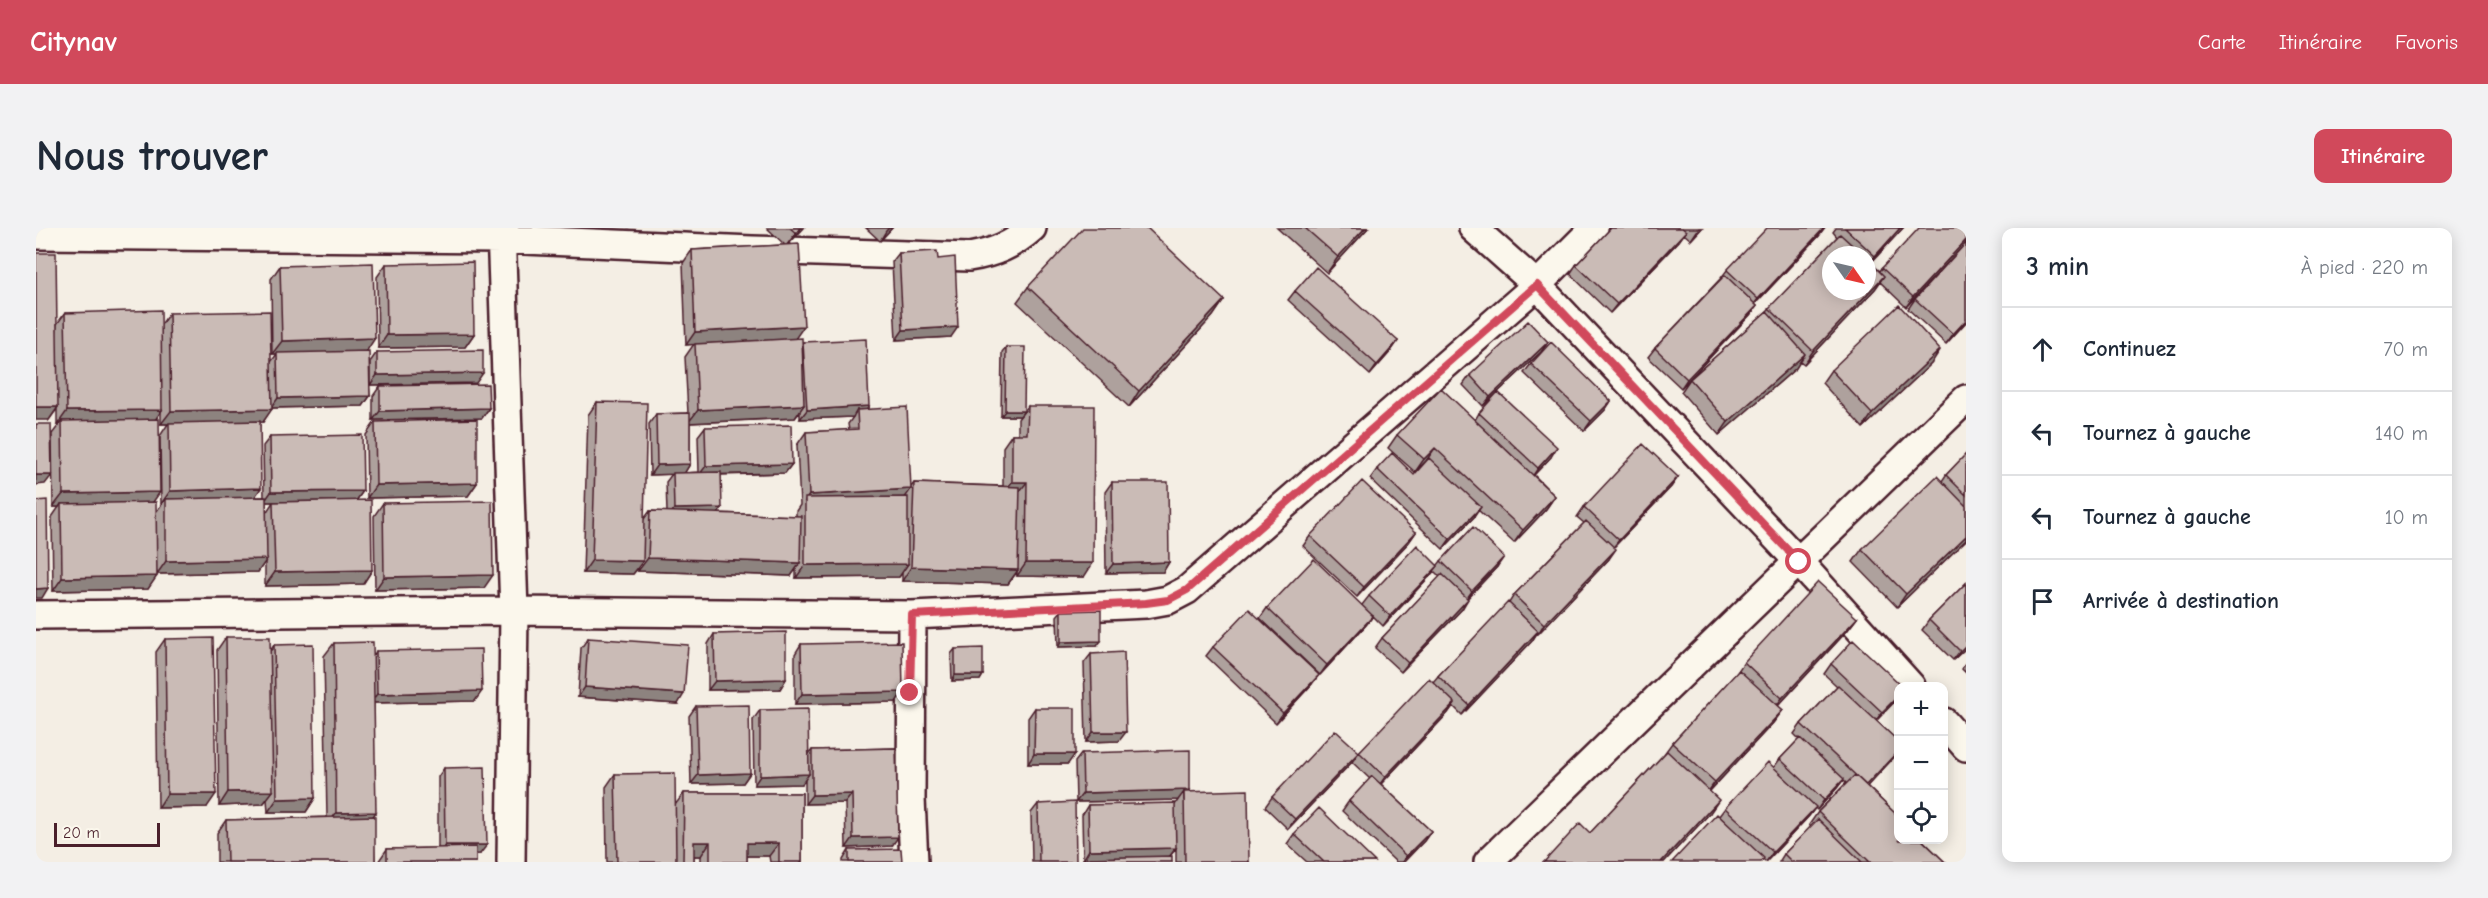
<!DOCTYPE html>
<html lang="fr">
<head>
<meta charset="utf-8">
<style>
	body { margin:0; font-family:"Comic Neue",sans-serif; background:#f2f2f3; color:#1f2937 }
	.controls { position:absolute; right:18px; bottom:18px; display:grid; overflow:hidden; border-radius:12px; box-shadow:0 3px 15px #0003 }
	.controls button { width:54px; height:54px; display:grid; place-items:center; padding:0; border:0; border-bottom:2px solid #e0e1e3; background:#fff; color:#1f2937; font:30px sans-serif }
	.compass { position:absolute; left:1786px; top:18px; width:54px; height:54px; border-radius:50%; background:#fff; box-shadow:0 3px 15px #0003; rotate:124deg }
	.scale { position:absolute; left:18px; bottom:15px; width:106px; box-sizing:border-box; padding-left:6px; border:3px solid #4a1f2b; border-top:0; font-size:16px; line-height:21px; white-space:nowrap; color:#4a1f2b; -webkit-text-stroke:4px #fbf7ec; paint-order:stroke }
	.stop { position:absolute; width:18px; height:18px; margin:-14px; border:4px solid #d1495b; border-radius:50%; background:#fff }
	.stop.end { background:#d1495b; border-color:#fff; box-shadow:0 2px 6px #0008 }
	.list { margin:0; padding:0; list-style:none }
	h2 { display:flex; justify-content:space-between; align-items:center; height:78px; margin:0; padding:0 24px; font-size:26px }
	h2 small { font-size:20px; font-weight:400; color:#747a83 }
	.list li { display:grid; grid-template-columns:39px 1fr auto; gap:18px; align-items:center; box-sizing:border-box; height:84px; padding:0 24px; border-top:2px solid #e0e1e3 }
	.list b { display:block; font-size:22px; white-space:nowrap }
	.list em { font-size:20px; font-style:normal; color:#747a83 }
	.icon { flex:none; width:33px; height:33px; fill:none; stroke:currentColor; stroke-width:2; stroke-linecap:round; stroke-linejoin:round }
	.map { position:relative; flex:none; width:1930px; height:634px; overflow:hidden; border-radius:12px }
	header { display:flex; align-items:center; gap:36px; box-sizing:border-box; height:84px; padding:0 30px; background:#d1495b; color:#fff }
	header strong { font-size:28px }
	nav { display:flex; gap:33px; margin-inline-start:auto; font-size:21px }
	.intro { display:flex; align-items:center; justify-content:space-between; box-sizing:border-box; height:144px; padding:0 36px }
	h1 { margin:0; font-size:42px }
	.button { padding:15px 27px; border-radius:12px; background:#d1495b; color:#fff; font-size:21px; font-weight:700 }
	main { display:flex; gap:36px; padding:0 36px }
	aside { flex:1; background:#fff; border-radius:12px; box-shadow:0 3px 15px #0003 }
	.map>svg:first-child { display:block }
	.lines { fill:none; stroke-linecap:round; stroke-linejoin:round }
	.street-casing { stroke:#4a1f2b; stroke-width:32 }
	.street { stroke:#fbf7ec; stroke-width:27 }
	.wall { fill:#aea19d; stroke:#4a1f2b; stroke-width:1.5; fill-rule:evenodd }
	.shaded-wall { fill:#8d837f; stroke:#4a1f2b; stroke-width:1.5 }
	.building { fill:#cabbb6; stroke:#4a1f2b; stroke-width:1.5 }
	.route { stroke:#d1495b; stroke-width:8 }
</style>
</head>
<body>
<header>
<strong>Citynav</strong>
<nav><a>Carte</a><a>Itinéraire</a><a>Favoris</a></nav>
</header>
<div class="intro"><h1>Nous trouver</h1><a class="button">Itinéraire</a></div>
<main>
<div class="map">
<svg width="1930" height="634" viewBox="0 0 1930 634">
	<rect width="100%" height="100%" fill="#f4eee4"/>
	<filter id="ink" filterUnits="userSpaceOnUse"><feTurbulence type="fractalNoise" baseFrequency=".0167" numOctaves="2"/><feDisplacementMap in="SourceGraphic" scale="12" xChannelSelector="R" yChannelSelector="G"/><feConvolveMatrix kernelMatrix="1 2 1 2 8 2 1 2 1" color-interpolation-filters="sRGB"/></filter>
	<g filter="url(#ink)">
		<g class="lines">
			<g class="street-casing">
				<path id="street" d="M465,0l13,383 -3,251
					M1437,0l64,57 262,277 112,124
					M0,7l465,4 251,11 217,7c25,-4 44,-12 63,-29
					M0,387l478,-4 398,4 -1,184 3,63
					M876,387l234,-11 22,-4 19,-10 350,-305 57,-57
					M1908,494l22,25
					M1452,634l478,-463"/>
			</g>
			<use href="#street" class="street"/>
		</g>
		<path class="wall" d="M731,0h37l-16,17 7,93 7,6 1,-2 66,64 -2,4 44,77 3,-4 89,3v-39l9,-13h6v-15l10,-13 56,171 -67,-1v-4l-9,12 -106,-3v-8l-3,4 -103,1v-9l-5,7 -153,-5 1,-4 -6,7 -50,-1 5,-158 9,-13 47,117 6,-8 17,1 -1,-30 6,-8 -22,1 -1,-51 7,-10 32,-1 -3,-56 9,-13 -8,1 -3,-82 9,-13 93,-5zM764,184v7l53,-2 -5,7 1,6 -43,2 -9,13 3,60 -4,6v5l-78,-3 3,-38 64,-2 7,-9 -87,-37 -7,9 1,36 -15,1 6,-9v-41l105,-5z
			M830,0h26l-12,13z
			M1241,0h91l-41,45z
			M1575,0h91l-11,12 -7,-6 -5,7 -69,72 -40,-39 6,-9z
			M1789,0l-6,8 -64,68 2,2 -7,9 -69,73 -33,-31 7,-9 66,-70 6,-8z
			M1800,0h67l-32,35 9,8 2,-3 84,-25 -60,64 -26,-25 -5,7 -71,75 -4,-3 -4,7 -77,67 -38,-43 9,-13 77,-68 70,-74 -4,-5zM1795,27h36v36z
			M1930,15v79l-20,22 -38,-35 7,-10z
			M863,25l39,6 13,78 -55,3 -4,-78z
			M350,36l88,70 -9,13 -87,1 -1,-71z
			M244,38l86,85 4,45 -7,10 -91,2 -9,14h-3l-5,75h9l-1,-51 7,-9 93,54 -7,10 -90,1v11l7,-11 99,68 -9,14 -98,2v-25l-7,11 -101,2 -9,15 -95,2 -1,-74 7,-10h-6l-1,-73 7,-9h-2v-16l-8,11 8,-96 8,-11 96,12 8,-12 102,49 6,-8h-5l-1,-75zM125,183v13h7l-8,12 1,68h1l-6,8 -3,-10 3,-83z
			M992,59l196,13 -11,16 -84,91 -112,-105z
			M1259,63l103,50 -7,10 -21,24 -82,-75z
			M1512,114l-7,10 -58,54 -20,-21 7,-10z
			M970,119l14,69h-19l1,-64z
			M341,124l99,31 -106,2v-23z
			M1495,136l80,37 -6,9 -21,21 -60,-58z
			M1895,136l-68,64 -41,-45 9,-13z
			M344,158l109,22 -7,10 -109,2v-24z
			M1443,185l72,44 -17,18 21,21 -9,13 -32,34 -36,-33 -4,7 -31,32 -73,-70 7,-10 37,6 12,-13v-1l-11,11 -27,-24 9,-13 78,-15z
			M339,194l102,61 -9,13 -101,2 -1,-63z
			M1930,226v86l-69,67 -44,-45 9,-13 80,-68 4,-6z
			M1642,249l-7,10 -57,60 -5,12 -71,75 -1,-1 -5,8 -70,74 -9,-9 -5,7 -67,71 50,47 -7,10 -20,21h-8l-54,-51 7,-10 21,-22 -18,-17 -64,67 -23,-22 7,-10 87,-45 74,-70 5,-6 71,-73 5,-8 70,-72 -7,-6 7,-10z
			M1076,254l57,80 -6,10 -57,1 -1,-81z
			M347,275l101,85 -109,2 -1,-74z
			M1380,304l-7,10 -52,55 -54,-51 7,-10z
			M1405,333l56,6 -30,31 -5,11 -61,63 -26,-24 7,-10 58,-61 -6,-6 -51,55 -10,-10 -7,9 -46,50 -60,-57 7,-10 95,-3 7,-9 69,-31z
			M1930,355v65l-13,12 -31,-30 7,-10z
			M1025,383l36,35 -39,1 -1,-31z
			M1821,390l-10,13 -69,75 5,4 -10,13 -63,68v22l-46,49h-120l46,-29 74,-79 8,-11 64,-69 8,-12z
			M678,406l72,45 -6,10 -72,1v-46z
			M190,409l45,13 3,-5 41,153 -9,14h-38l-1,-13 -4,5 -44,2 -2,-156z
			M552,410l90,66 -100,-7 3,-49z
			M129,411l42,168 -49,1 -2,-156z
			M298,415l40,12 2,-4 99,50 -101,2 -1,113 2,46h-158v-29l9,-13 101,-3 -3,-161z
			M765,416l95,58 -101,2v-50z
			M1177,419l99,37 -36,39 -70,-67z
			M919,421l28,26 -3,5 -28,1 -1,-27z
			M1055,426l28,87 -33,1 -2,-79z
			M1930,434v11l-4,-4z
			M1795,436l68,23v10l-23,24 23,21v10l-32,34 78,76h-166l5,-8 27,-27 -2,-2 9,-13 28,-29 -3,-3 -6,8 -20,22 -2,-2 -6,8 -43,46 -47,-46 6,-8 49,-41 6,-8 19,-20 -5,-5 7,-10 36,-38 -13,-12z
			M660,478l54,67 -7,10 -52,1 -2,-68z
			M999,480l33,56h-40v-46z
			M724,482l49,44 3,-4 84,-2 -4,98 -46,2 -1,-45 -40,1v-24l-3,4 -48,1 -1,-65z
			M1046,525l108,37 -1,2 60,70h-73v-13l-6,7 2,6h-88l2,-3 -3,1 -1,-45 6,-10h87l3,-5 -102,2 -1,-40z
			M408,540l36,86h-4v8h-98l9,-13 51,-1v-71z
			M579,546l60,31 9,-12h118v69h-32l-1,-6h-22v6h-46v-6h-7v6h-87l-1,-75z
			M1002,576l38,58h-44l-1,-49z
			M1258,606l81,28h-68l-20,-18z
			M813,622l53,12h-59v-2z"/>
		<path class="shaded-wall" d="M764,0h3l-17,18 10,-13z
			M853,0h3l-12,13 6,-10z
			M1329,0h3l-41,45 11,-16z
			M1663,0h3l-11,12z
			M1789,0l-6,8 -68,72 7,-9z
			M1864,0h3l-35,37 7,-9z
			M1650,3l-7,10 -69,72 7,-9z
			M1930,12v3l-60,64 7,-10z
			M1848,48l-9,13 -71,75 9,-13z
			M1188,72l-11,16 -84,91 10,-16z
			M1721,78l-7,9 -69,73 6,-9z
			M1930,92v2l-20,22 7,-10z
			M768,98l-9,13 -109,6 9,-13z
			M922,99l-7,10 -55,3 7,-10z
			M438,106l-9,13 -87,1 9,-13z
			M339,110l-9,14 -94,2 10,-13z
			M1362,113l-7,10 -21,24 7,-10z
			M1512,114l-7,10 -58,54 7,-9z
			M1904,122l-9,14 -68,64 9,-14z
			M1769,126l-9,14 -77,67 9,-13z
			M447,145l-7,10 -106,2 7,-10z
			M334,168l-7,10 -92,2 7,-10z
			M1575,173l-6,9 -21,21 7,-10z
			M768,177l-9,13 -107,5 10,-13z
			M833,178l-6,10 -6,-6 -4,7 -53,2 7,-9z
			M0,179h22l-9,13h-13z
			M453,180l-7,10 -109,2 7,-9z
			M236,181l-9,13 -102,2 10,-13z
			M126,182l-9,13 -91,-2 -3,4h-2l10,-14z
			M969,183h19l-4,5h-19z
			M1521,219l-6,10 -19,20 6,-9z
			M1399,220l-9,13 -11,11 9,-13z
			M654,236l-6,10 -34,1 7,-10z
			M756,236l-7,9 -86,2 7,-9z
			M0,247h16l-7,9 -9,1z
			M1642,249l-7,10 -59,62 7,-9z
			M976,254h15l-10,13h-15z
			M441,255l-9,13 -101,2 9,-13z
			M225,260l-9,13 -86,-2 -5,5 9,-13z
			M875,261l-9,13 -97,-1 4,-6z
			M327,263l-7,10 -92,1 7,-10z
			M124,264l-9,13 -90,-1 -2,3h-6l10,-13z
			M1519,268l-9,13 -32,34 9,-13z
			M1445,279l-7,10 -31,32 7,-10z
			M686,280l-7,10 -48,1 7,-10z
			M1380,304l-7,10 -52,55 7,-10z
			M1930,308v4l-69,67 9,-13z
			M1580,321l-7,10 -71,75 6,-10z
			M1468,329l-7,10 -32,34 7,-10z
			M612,330l152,5 -9,13 -153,-5z
			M231,331l-9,13 -101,2 9,-13z
			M556,332l51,1 -10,13 -50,-1z
			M1133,334l-6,10 -57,1 7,-9z
			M990,335h67l-9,14 -67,-1z
			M872,336l-9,13 -103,1 9,-13z
			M1402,338l-7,9 -48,51 7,-10z
			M875,339l107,3 -10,14 -106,-3z
			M336,342l-9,14 -98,2 10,-14z
			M457,347l-9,13 -109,2 9,-13z
			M121,348l-9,13 -95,2 9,-13z
			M12,360l-6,10h-6v-9z
			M1432,371l-6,10 -61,63 7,-9z
			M1337,388l-7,9 -46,50 7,-10z
			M1821,390l-10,13 -74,80 9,-13z
			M1502,403l-6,10 -70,74 7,-10z
			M1065,413l-4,5 -39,1 3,-5z
			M1930,417v3l-13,12 7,-9z
			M919,447h28l-3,5 -28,1z
			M1283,447l-7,9 -36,39 7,-10z
			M750,451l-6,10 -72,1 7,-9z
			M549,459l99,7 -6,10 -100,-7z
			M446,463l-7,10 -105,2 7,-9z
			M867,464l-7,10 -101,2 7,-10z
			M1863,467v2l-24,25 7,-10z
			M1419,475l-7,10 -70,74 7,-10z
			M1747,482l-10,13 -68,73 10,-14z
			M1057,504h33l-7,9 -33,1z
			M1863,522l-3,5 -37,40 6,-10z
			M1323,524l-7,10 -64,67 7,-10z
			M998,526h41l-7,10h-40z
			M714,545l-7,10 -52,1 7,-9z
			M773,546l-7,10 -48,1 6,-9z
			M1808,551l-7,9 -20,22 7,-10z
			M1154,562l-6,9v-7l-6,8 -102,2 7,-9z
			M237,563l-10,13 -44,2 9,-14z
			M131,566h49l-9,13 -49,1z
			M816,566l-7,9 -40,1 7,-9z
			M279,570l-9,14h-38l9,-13z
			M1683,572l-9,13 -46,49h-3z
			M1780,579l-7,9 -43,46 7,-10z
			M340,584l-9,13 -40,1 9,-13z
			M1395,603l-7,10 -22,21 4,-6z
			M862,609l-6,9 -46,2 7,-10z
			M658,614h16l-9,14h-16z
			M711,615h32l-10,13h-31z
			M409,617h42l-7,9 -41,1z
			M1140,620l-7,9 -82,1 -1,1 -3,1 6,-10z"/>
		<path class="building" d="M754,0h10l-4,5z
			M1047,0h64l77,72 -85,91 -111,-104z
			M1269,0h60l-27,29z
			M1575,0h71l4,3 -69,73 -41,-39z
			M1731,0h57l-66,71 -31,-29z
			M1809,0h55l-25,28z
			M1883,0h47v12l-53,57 -31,-29z
			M1804,6l23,21h-32v36h36v-32l17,17 -71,75 -44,-43z
			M1930,15v77l-13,14 -38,-35z
			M763,16l5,82 -109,6 -3,-82z
			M901,23l1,8 17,-2 3,70 -55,3 -4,-77z
			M0,25h20l2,154h-22z
			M437,34l1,72 -87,1 -1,-71z
			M337,35l2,75 -93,3 -2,-75z
			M1280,39l82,74 -21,24 -82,-74z
			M1689,47l32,31 -70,73 -32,-31z
			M1863,77l41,45 -68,64 -41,-44z
			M125,82l1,100 -95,1 -2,-98z
			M234,83l2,98 -101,2 -2,-98z
			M1731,83l38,43 -77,68 -38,-43z
			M1492,93l20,21 -58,55 -20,-22z
			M766,110l2,67 -106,5 -3,-66z
			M830,111l3,67 -62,4 -4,-68z
			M1515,114l60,59 -20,20 -60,-57z
			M970,119h19l-1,64h-19z
			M447,122v23l-106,2v-23z
			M333,123l1,45 -92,2 -1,-45z
			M452,156l1,24 -109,3v-25z
			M1405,160l114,108 -32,34 -88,-82 -11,11 -27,-24z
			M1462,164l59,55 -19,21 -59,-55z
			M561,174l50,1 -4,158 -51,-1z
			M992,178h66l-1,157h-67l1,-81h-15v-48h15z
			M871,179l4,82 -102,6 -3,-63 52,-3 -1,-19z
			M654,185v51l-33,1 -1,-51z
			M123,191l1,73 -97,2 -1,-73z
			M441,191v64l-101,2 -1,-63z
			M224,193l1,67 -91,3 -1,-68z
			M0,196h15l1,51h-16z
			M755,197l1,39 -86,2 -1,-39z
			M326,207l1,56 -92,1 -1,-55z
			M1607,216l35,33 -59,63 -35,-33z
			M1356,225l22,22 15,-17 52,49 -31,32 -73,-70z
			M1930,226v41l-20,-20z
			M685,244l1,36 -48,1 -1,-36z
			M1901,248l29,30v30l-60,58 -44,-45z
			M1326,253l54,51 -52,55 -54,-51z
			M1076,254h56l1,80 -56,2z
			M878,255l106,4 -2,83 -107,-3z
			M230,269l1,62 -101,2v-62z
			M872,269v67l-103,1v-67z
			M11,272l1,88 -12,1v-88z
			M335,272l1,70 -97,2 -2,-70z
			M456,273l1,74 -109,2 -1,-74z
			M120,274l1,74 -95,2 -1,-74z
			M614,283l151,5 -1,47 -152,-5z
			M1550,293l30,28 -72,75 -30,-29z
			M1437,299l31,30 -32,34 -31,-30z
			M1381,317l21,21 -48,50 -21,-20z
			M1278,331l59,57 -46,49 -60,-57z
			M1406,346l26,25 -60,64 -26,-25z
			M1782,354l39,36 -75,80 -38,-36z
			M1930,355v62l-6,6 -31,-31z
			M1472,374l30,29 -69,74 -31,-29z
			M1213,381l70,66 -36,38 -70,-66z
			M1065,382v31l-40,1v-31z
			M750,404v47l-71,2 -1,-47z
			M190,409h44l3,154 -45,1z
			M177,410l3,156h-49l-2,-155z
			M552,410l100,7 -4,49 -99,-7z
			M1817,412l50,47h-4v8l-17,17 -51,-48z
			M337,414l3,170 -40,1 -2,-170z
			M866,414l1,50 -101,2 -1,-50z
			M277,416l2,154 -38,1 -3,-154z
			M947,420v27h-28v-26z
			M445,421l1,42 -105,3 -1,-43z
			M1088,424l2,80h-33l-2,-78z
			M1703,442l44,40 -68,72 -43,-39z
			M1393,450l26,25 -70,74 -26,-25 -64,67 -23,-22 63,-67 24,22z
			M1802,457l61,57v8l-33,35 -65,-61z
			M713,477l1,68 -52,2 -2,-69z
			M999,480h40v46h-41z
			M772,481l1,65 -49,2v-66z
			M1764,510l44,41 -20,21 -44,-41z
			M860,520l2,89 -45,1 -1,-44 -40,1v-45z
			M1154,522v40l-107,3 -1,-40z
			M1631,523l52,49 -58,62h-117l36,-39 10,10z
			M1732,534l48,45 -43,45 -48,-44z
			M449,539l2,78h-42l-1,-77z
			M639,545l1,89h-59l-2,-88z
			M1819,547l44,42v23h23l23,22h-75l-52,-50z
			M1336,548l59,55 -25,25 -57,-55z
			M1212,562l1,72h-64l-1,-70z
			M648,565h118v69h-23v-19h-32v19h-37v-20h-16v20h-11z
			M1039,574l1,60h-37l-1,-58z
			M1139,575l1,45 -87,2 -1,-45z
			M1283,580l56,54h-51l-30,-28z
			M1681,586l47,44 -3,4h-89z
			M339,588v46h-148l-1,-42z
			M1782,591l44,43h-70l-8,-8z
			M440,619v15h-89v-13z
			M865,621l1,13h-53v-12z
			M1136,628v6h-85v-4z"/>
	</g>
	<g class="lines" filter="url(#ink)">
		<path class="route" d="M874,465l2,-78 234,-12 22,-3 19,-10 350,-305 262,277"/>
	</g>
</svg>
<div class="controls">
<button>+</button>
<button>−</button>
<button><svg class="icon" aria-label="locate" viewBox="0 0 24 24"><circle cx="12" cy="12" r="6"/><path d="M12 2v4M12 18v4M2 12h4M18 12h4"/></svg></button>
</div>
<svg class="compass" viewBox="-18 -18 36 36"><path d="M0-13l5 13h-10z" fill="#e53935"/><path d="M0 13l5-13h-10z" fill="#747a83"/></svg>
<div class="scale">20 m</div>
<div class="stop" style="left:1763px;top:334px"></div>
<div class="stop end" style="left:874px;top:465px"></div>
</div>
<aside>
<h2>3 min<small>À pied · 220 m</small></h2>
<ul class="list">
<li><svg class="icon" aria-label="ahead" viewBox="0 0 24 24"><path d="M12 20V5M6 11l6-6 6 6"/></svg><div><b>Continuez</b></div><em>70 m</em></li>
<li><svg class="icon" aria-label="left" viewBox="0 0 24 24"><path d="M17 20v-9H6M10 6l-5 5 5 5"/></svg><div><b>Tournez à gauche</b></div><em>140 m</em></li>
<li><svg class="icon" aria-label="left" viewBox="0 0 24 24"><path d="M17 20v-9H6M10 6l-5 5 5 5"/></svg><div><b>Tournez à gauche</b></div><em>10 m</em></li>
<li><svg class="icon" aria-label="arrive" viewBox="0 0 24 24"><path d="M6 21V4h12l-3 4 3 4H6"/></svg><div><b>Arrivée à destination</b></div></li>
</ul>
</aside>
</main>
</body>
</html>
